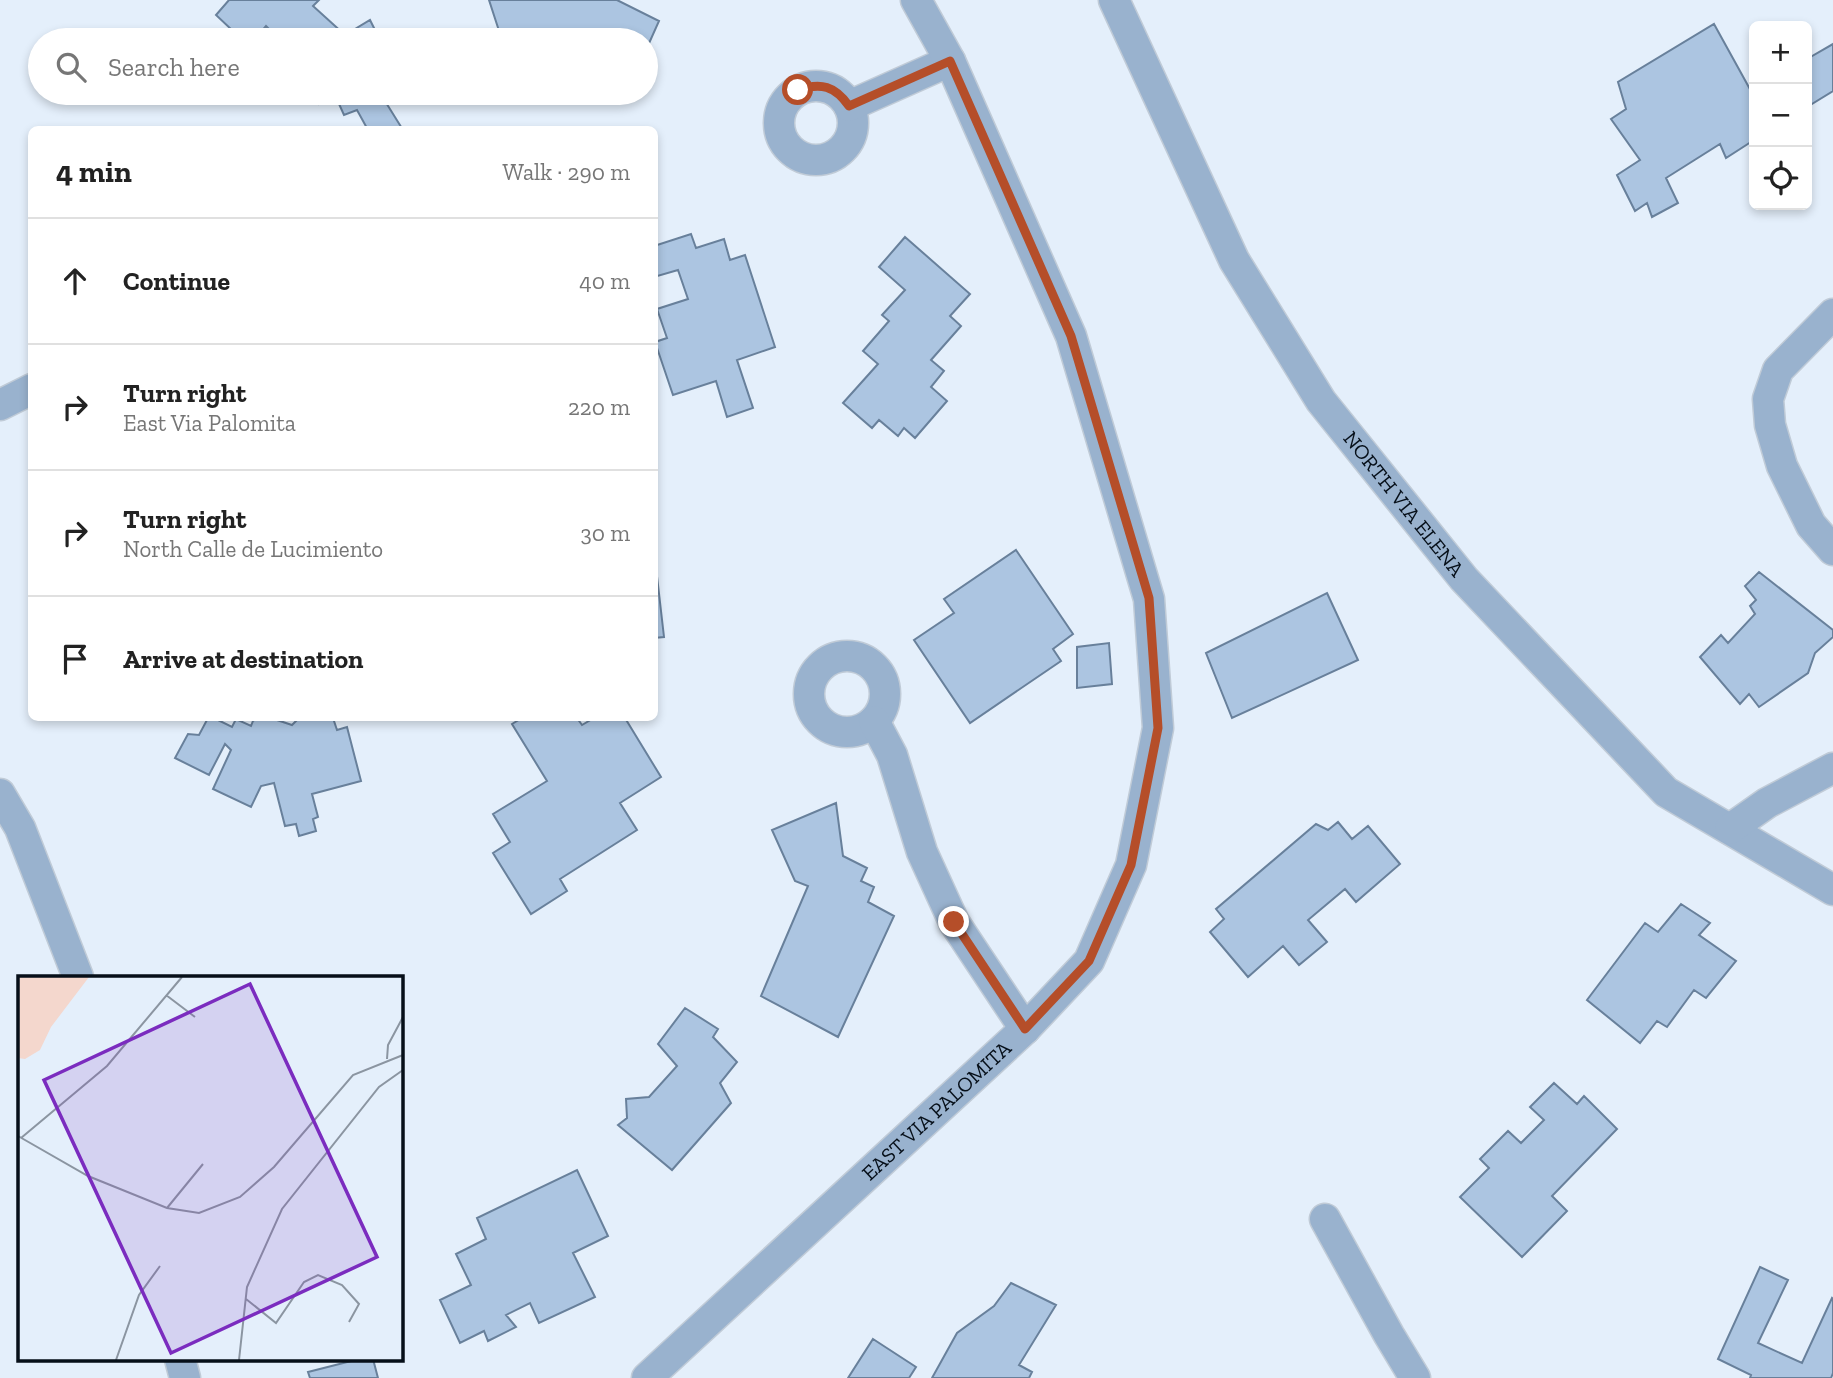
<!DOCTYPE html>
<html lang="en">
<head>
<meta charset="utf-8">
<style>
	body { margin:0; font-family:"Zilla Slab",serif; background:#f6f6f6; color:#222 }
	.controls { position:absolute; right:21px; top:21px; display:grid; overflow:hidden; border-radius:10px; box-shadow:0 4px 10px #0003 }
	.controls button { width:63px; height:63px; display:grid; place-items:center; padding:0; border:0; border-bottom:2px solid #e0e0e0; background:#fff; color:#222; font:35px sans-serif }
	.stop { position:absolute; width:21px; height:21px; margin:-16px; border:5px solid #b54e29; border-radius:50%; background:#fff }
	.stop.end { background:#b54e29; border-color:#fff; box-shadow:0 2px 7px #0008 }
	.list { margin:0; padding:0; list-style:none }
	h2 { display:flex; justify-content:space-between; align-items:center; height:91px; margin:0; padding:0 28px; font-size:30px }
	h2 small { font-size:23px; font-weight:400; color:#767676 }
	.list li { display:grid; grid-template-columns:46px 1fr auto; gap:21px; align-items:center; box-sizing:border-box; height:126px; padding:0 28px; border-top:2px solid #e0e0e0 }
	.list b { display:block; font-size:26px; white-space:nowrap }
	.list p { margin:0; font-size:23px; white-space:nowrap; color:#767676 }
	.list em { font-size:23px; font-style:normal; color:#767676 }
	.icon { flex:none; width:38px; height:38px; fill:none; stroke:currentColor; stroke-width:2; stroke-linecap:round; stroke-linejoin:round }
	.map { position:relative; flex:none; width:1833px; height:1378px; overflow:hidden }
	.search { position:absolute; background:#fff; box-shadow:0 4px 10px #0003; left:28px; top:28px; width:630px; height:77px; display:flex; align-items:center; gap:18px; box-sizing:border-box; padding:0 24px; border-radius:38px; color:#767676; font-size:26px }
	.panel { position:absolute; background:#fff; box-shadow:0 4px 10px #0003; left:28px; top:126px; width:630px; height:595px; border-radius:10px }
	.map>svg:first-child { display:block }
	.building { fill:#acc5e1; stroke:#68809b; stroke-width:2 }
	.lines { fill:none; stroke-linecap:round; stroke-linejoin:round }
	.minor-casing { stroke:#c0cbd7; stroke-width:33 }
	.minor { stroke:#99b2ce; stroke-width:30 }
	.route { stroke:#b54e29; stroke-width:9 }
	.labels { text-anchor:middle; stroke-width:6; stroke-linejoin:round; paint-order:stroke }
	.street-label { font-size:21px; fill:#060f19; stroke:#fff }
	.inset-road { fill:none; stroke:#8b95a1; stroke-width:2 }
	.view { fill:#7b2cbf; fill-opacity:0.15; stroke:#7b2cbf; stroke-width:3.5 }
	.inset-edge { fill:none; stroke:#060f19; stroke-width:3.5 }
</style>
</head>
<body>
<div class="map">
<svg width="1833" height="1378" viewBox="0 0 1833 1378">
	<rect width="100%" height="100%" fill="#e4effb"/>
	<path class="building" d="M229,0h90l-6,6 32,29 25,-15 10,20h-104l2,-2 -12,-12 -12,14h-24l-3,-3 6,-6 -17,-16z
		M489,0h128l42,21 -13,29v-10h-144z
		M1714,24l37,67 3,-2v51l-28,18 -6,-14 -54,34 12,25 -26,14 -5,-14 -12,8 -18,-36 23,-15 -29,-41 15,-10 -8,-27z
		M1833,44v47l-26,16v-48z
		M646,59l9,6 -9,22z
		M313,93h67l23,37h-35l-11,-20 -13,5 -9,-20 -16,9z
		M691,234l5,14 28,-9 6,21 15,-5 30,92 -38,13 16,48 -26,9 -11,-36 -43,14 -18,-53 12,-4 -10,-29 31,-10 -10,-29 -24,7v-31z
		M905,237l65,57 -20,22 11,10 -30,34 13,11 -13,16 16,14 -32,37 -11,-10 -6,8 -19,-16 -7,8 -29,-25 35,-39 -15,-13 26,-30 -7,-6 23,-25 -26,-23z
		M654,550l10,87 -10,1z
		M1016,550l57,84 -20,15 8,12 -91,62 -56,-83 40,-27 -10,-14z
		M1759,572l74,58v7l-18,16 -7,20 -49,34 -10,-13 -9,10 -40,-47 21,-22 7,8 27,-29 -5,-8 6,-6 -11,-14z
		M1327,593l31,67 -126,58 -26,-65z
		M1109,643l3,41 -35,4v-41z
		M208,718h6l18,9 4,-8 15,7 2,-5 5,-3h13l21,7 7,-7h34l4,12 10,-3 14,54 -49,13 6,23 -5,2 3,12 -17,5 -3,-12 -11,2 -11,-43 -13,3 -10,21 -38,-18 18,-39 -6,-6 -16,31 -34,-17 13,-24 11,1z
		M522,718h55l5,7 12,-7h31l36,59 -41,26 17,27 -77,49 7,12 -36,23 -38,-61 17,-11 -17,-28 54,-33 -35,-57z
		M836,803l7,53 24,12 -6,13 13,6 -6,15 26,14 -56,121 -77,-41 47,-110 -13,-5 -23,-51z
		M1338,822l14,17 16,-13 32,38 -44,38 -11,-13 -37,31 19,22 -28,23 -16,-19 -35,31 -38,-45 14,-13 -8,-10 100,-85 12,6z
		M1681,904l29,19 -11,12 37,26 -30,37 -12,-8 -27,37 -10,-6 -17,22 -53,-43 58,-77 13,9z
		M685,1008l33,21 -5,8 24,25 -17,21 11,20 -59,67 -54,-45 9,-7 -1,-19 23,-2 28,-31 -19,-22z
		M1554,1083l23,21 7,-8 33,33 -65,67 15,15 -45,46 -62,-60 29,-29 -9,-9 28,-28 13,12 23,-23 -14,-13z
		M577,1170l31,66 -35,17 22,44 -56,26 -9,-20 -24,12 10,12 -28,14 -4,-10 -24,12 -20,-43 31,-15 -15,-31 30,-15 -9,-21z
		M1760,1267l28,13 -30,63 44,20 30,-65 1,1v74l-2,5h-81l1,-3 -33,-16z
		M1011,1283l45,22 -37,60 13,7 -3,6h-97l25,-45 37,-27z
		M873,1339l43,28 -7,11h-61z
		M359,1359h14l5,19h-68l-2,-6z"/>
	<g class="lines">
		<g class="minor-casing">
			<g id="minor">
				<path id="s1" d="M1114,0l120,260 87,141 143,178 202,213 167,98"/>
				<circle cx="816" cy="123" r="37"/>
				<path d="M849,106l101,-45"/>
				<path d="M1833,314l-55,56 -10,29 2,26 12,41 29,59 22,25"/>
				<path d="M0,405l32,-16"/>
				<circle cx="847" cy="694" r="38"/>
				<path d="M874,721l18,34 30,97 32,70 71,107"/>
				<path d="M0,794l20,34 58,149"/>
				<path d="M1730,829l37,-26 66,-35"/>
				<path d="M1325,1219l64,116 26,43"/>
				<path d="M180,1359l5,19"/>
				<path id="s2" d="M647,1378l378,-349 64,-68 42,-96 27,-137 -9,-129 -78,-263 -121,-275 -34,-61"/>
			</g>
		</g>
		<use href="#minor" class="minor"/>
	</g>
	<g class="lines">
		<path class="route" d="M798,90c23,-8 37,-4 51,16l101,-45 121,275 78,262 9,130 -27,137 -42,96 -64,68 -71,-107"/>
	</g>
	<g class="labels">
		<g class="street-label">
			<text dy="7" stroke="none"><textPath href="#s1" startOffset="584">NORTH VIA ELENA</textPath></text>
			<text dy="7" stroke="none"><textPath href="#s2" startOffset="394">EAST VIA PALOMITA</textPath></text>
		</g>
	</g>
	<g transform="translate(18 976)">
		<rect width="385" height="385" fill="#e4effb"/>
		<path d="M0,1h71l-38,50 -11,23 -15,9 -7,-1z" fill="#f4d7cd"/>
		<path class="inset-road" d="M148,19l29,22M369,83l1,-14 15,-28M0,160l70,40 79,32 32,5 41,-16 34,-30 79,-92 50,-20M3,162l86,-72 75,-89M149,232l36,-44M228,323l30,24 28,-41 14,-7 24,10 17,19 -10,18M98,384l23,-65 21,-29M221,384l8,-73 35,-78 97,-122 24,-17"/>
		<path class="view" d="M232,8l127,273 -206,96 -127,-273z"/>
		<rect width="385" height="385" class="inset-edge"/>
	</g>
</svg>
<div class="controls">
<button>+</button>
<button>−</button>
<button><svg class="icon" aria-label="locate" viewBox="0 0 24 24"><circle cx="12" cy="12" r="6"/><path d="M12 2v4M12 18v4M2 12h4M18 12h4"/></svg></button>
</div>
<div class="stop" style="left:798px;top:90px"></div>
<div class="stop end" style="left:954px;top:922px"></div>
<div class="search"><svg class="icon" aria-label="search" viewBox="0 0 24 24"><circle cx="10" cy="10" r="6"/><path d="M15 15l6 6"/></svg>Search here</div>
<section class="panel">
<h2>4 min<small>Walk · 290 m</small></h2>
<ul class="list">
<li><svg class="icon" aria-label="ahead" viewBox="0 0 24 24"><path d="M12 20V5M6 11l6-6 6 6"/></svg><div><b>Continue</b></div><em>40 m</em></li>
<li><svg class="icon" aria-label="right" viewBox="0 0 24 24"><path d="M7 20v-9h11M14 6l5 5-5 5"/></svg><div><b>Turn right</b><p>East Via Palomita</p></div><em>220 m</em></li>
<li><svg class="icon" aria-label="right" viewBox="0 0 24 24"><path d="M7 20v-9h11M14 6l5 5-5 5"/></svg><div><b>Turn right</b><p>North Calle de Lucimiento</p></div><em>30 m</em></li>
<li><svg class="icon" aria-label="arrive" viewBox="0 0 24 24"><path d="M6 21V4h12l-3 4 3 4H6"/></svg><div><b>Arrive at destination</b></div></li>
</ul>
</section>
</div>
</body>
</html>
